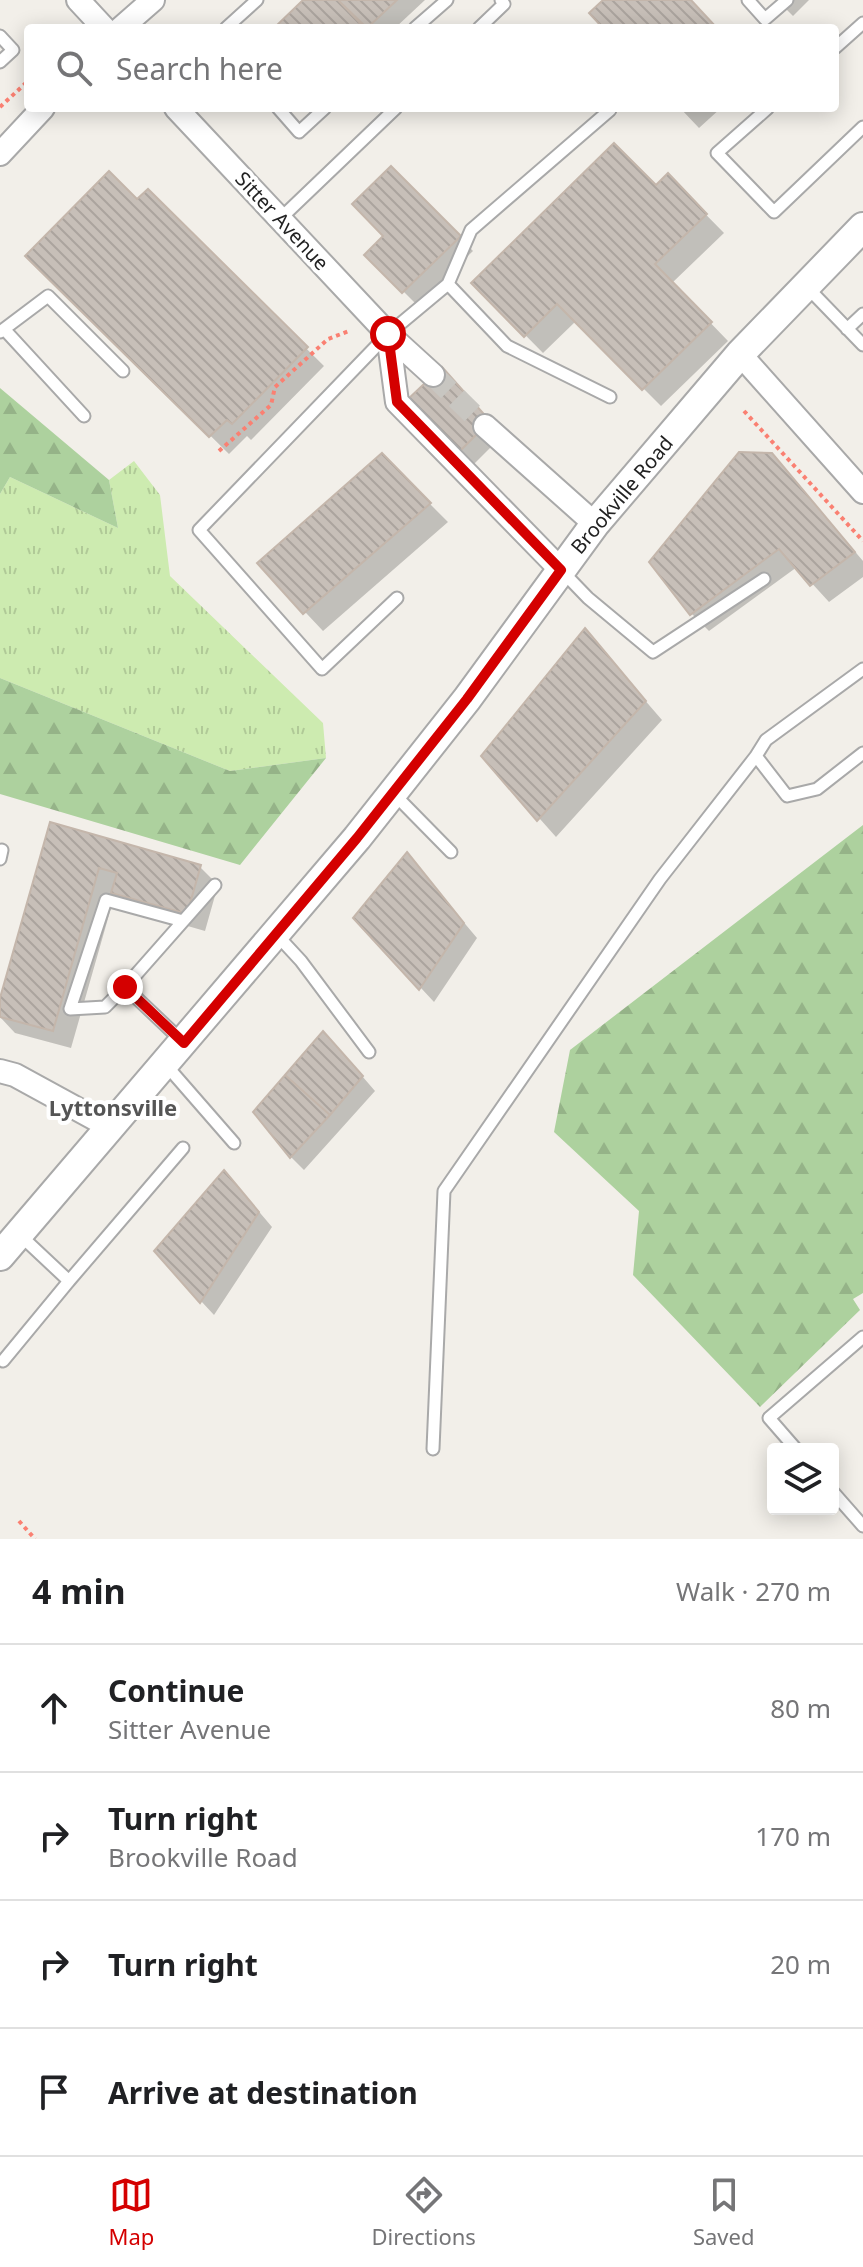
<!DOCTYPE html>
<html lang="en">
<head>
<meta charset="utf-8">
<style>
	body { margin:0; font-family:"Noto Sans",sans-serif; background:#f2f2f2; color:#202124 }
	.controls { position:absolute; right:24px; bottom:24px; display:grid; overflow:hidden; border-radius:8px; box-shadow:0 4px 20px #0003 }
	.controls button { width:72px; height:72px; display:grid; place-items:center; padding:0; border:0; border-bottom:2px solid #e0e0e0; background:#fff; color:#202124; font:40px sans-serif }
	.stop { position:absolute; width:24px; height:24px; margin:-18px; border:6px solid #d40000; border-radius:50%; background:#fff }
	.stop.end { background:#d40000; border-color:#fff; box-shadow:0 2px 8px #0008 }
	.list { margin:0; padding:0; list-style:none }
	h2 { display:flex; justify-content:space-between; align-items:center; height:104px; margin:0; padding:0 32px; font-size:34px }
	h2 small { font-size:26px; font-weight:400; color:#757577 }
	.list li { display:grid; grid-template-columns:52px 1fr auto; gap:24px; align-items:center; box-sizing:border-box; height:128px; padding:0 32px; border-top:2px solid #e0e0e0 }
	.list b { display:block; font-size:30px; white-space:nowrap }
	.list p { margin:0; font-size:26px; white-space:nowrap; color:#757577 }
	.list em { font-size:26px; font-style:normal; color:#757577 }
	.icon { flex:none; width:44px; height:44px; fill:none; stroke:currentColor; stroke-width:2; stroke-linecap:round; stroke-linejoin:round }
	.map { position:relative; flex:none; width:863px; height:1539px; overflow:hidden }
	.search { position:absolute; background:#fff; box-shadow:0 4px 20px #0003; left:24px; right:24px; top:24px; height:88px; display:flex; align-items:center; gap:20px; box-sizing:border-box; padding:0 28px; border-radius:8px; color:#757577; font-size:30px }
	.sheet { height:616px; background:#fff }
	nav { display:flex; justify-content:space-around; align-items:center; box-sizing:border-box; height:112px; border-top:2px solid #e0e0e0; background:#fff; font-size:22px; color:#757577 }
	nav a { display:grid; justify-items:center; gap:4px }
	nav .on { color:#d40000 }
	.map>svg:first-child { display:block }
	.grass { fill:url(#grass-tufts) }
	.forest { fill:url(#forest-firs) }
	.shadow { fill:#0003 }
	.building { fill:url(#building-back-hatch); stroke:#c4b6ab; stroke-width:2 }
	.lines { fill:none; stroke-linecap:round; stroke-linejoin:round }
	.minor-tunnel { stroke:#c8c6c1; stroke-width:22; stroke-dasharray:22 11; stroke-linecap:butt }
	.service-casing { stroke:#a9a9a9; stroke-width:15 }
	.minor-casing { stroke:#a9a9a9; stroke-width:26 }
	.tertiary-casing { stroke:#a9a9a9; stroke-width:32 }
	.path { stroke:#fa8072; stroke-width:4; stroke-dasharray:4 4; stroke-linecap:butt }
	.service { stroke:#fff; stroke-width:11 }
	.minor { stroke:#fff; stroke-width:22 }
	.tertiary { stroke:#fff; stroke-width:28 }
	.route { stroke:#d40000; stroke-width:10 }
	.labels { text-anchor:middle; stroke-width:8; stroke-linejoin:round; paint-order:stroke }
	.street-label { font-size:20px; fill:#222; stroke:#fff }
	.neighbourhood-label { font-size:22px; font-weight:bold; fill:#555; stroke:#fff }
</style>
</head>
<body>
<div class="map">
<svg width="863" height="1539" viewBox="0 0 863 1539">
	<defs>
		<pattern id="grass-tufts" width="24" height="20" patternUnits="userSpaceOnUse" patternTransform="scale(2)"><rect width="24" height="20" fill="#cdebb0"/><path d="M3 7l-1-3M5 7V3M7 7l1-3M15 17l-1-3M17 17v-4M19 17l1-3" fill="none" stroke="#b0c997"/></pattern>
		<pattern id="forest-firs" width="22" height="20" patternUnits="userSpaceOnUse" patternTransform="scale(2)"><rect width="22" height="20" fill="#add19e"/><path d="M5 1l3.5 6h-7zM16 11l3.5 6h-7z" fill="#95b388"/></pattern>
		<pattern id="building-back-hatch" width="6" height="6" patternUnits="userSpaceOnUse" patternTransform="scale(2)"><rect width="6" height="6" fill="#c7bfb8"/><path d="M-1 5l2 2M0 0l6 6M5-1l2 2" fill="none" stroke="#aba49e"/></pattern>
	</defs>
	<rect width="100%" height="100%" fill="#f2efe9"/>
	<path class="grass" d="M134,461l26,34 10,81 153,147 3,35 -96,13 -230,-93v-184l10,-17 108,51 -9,-48z"/>
	<path class="forest" d="M0,388l109,92 9,48 -108,-51 -10,17z
		M0,678l230,93 96,-13 -86,107 -240,-71z
		M863,825v468l-10,6 7,11 -100,97 -127,-132 6,-64 -85,-79 16,-82z"/>
	<path class="shadow" d="M306,0h119l-30,28h-118z
		M777,0h32l-16,16z
		M680,108h41l-22,20z
		M391,168l82,83 -56,54 -50,-50 19,-19z
		M668,176l56,57 -52,50 56,58 -67,65 -85,-85 -33,32 -69,-70 182,-95z
		M148,192l176,174 -73,74 -4,-4 -18,18 -201,-198 109,-54z
		M442,370l60,66 -31,31 -14,-14z
		M382,456l66,66 -125,109 -64,-68z
		M789,474l74,87v16l-34,25 -32,-35 -88,64 -18,-18z
		M585,631l77,89 -106,117 -72,-81z
		M51,824l149,43 18,18 -13,46 -73,-21 -17,-16 -44,154 -56,-15 -15,-16v-12z
		M407,855l70,83 -43,64 -78,-84z
		M337,1047l38,44 -71,79 -13,-13z
		M238,1187l34,40 -58,88 -13,-14z"/>
	<path class="building" d="M303,0h35l22,23 -5,5h-81z
		M338,0h59l-30,28z
		M603,0h88l26,28h-114l-14,-15z
		M614,143l42,42 12,-12 39,41 -52,50 57,58 -70,68 -85,-86 -33,33 -53,-54z
		M391,166l70,70 -59,57 -38,-38 19,-19 -31,-32z
		M109,171l28,28 11,-10 160,158 -76,77 -5,-4 -18,17 -184,-181z
		M442,367l48,54 -34,34 -49,-55z
		M739,452l33,1 83,99 -45,34 -31,-37 -89,66 -41,-53z
		M382,453l49,50 -128,111 -46,-51z
		M585,628l61,73 -109,120 -56,-65z
		M50,822l151,43 -14,49 -76,-21 6,-20 -18,-5 -46,163 -53,-14v-19z
		M407,852l57,71 -45,67 -66,-72z
		M323,1031l40,45 -33,39 -45,-40z
		M285,1075l45,40 -40,43 -37,-46z
		M224,1170l35,42 -59,91 -46,-52z"/>
	<g class="lines">
		<path class="minor-tunnel" d="M433,375l52,51"/>
		<g class="service-casing">
			<path id="service" d="M748,0l17,19 22,-19
				M226,28l31,-28
				M415,28l32,-28
				M479,28l25,-24 -3,-4
				M0,36l13,14 -13,12
				M835,48l28,-25
				M278,108l21,24 26,-24
				M768,108l-51,45 57,59 89,-85
				M280,219l116,-111
				M448,284l23,-54 139,-120
				M806,286l57,59
				M4,329l80,87
				M847,329l16,-15
				M0,332l48,-36 75,75
				M561,570l27,28 65,54 111,-73
				M397,598l-75,71 -123,-139 189,-196 60,-50 59,62 103,51
				M863,669l-97,71 -10,16 31,40 30,-7 46,-36
				M393,793l58,59
				M0,859l2,-9
				M276,934l25,27 68,91
				M125,987l-20,20 -35,2 36,-109 77,21
				M183,1042l-58,-55 90,-102
				M166,1065l68,78
				M20,1235l49,46 114,-133
				M3,1361l66,-80
				M433,1449l11,-258 216,-312 96,-123
				M796,1449l-27,-31 94,-81
				M833,1492l30,34"/>
		</g>
		<g class="minor-casing">
			<path id="minor" d="M78,0l26,28
				M121,28l32,-28
				M176,108l212,226 45,41
				M0,154l43,-46
				M388,334l9,68 164,168
				M740,354l123,138
				M485,426l110,98
				M0,1071l15,4 97,53"/>
		</g>
		<g class="tertiary-casing">
			<path id="tertiary" d="M0,1256l357,-418 110,-139 128,-175 145,-170 123,-127"/>
		</g>
		<path class="path" d="M0,107l28,-26
			M744,411l119,130
			M219,451l52,-46 4,-18 53,-48 21,-8
			M19,1521l16,18"/>
		<use href="#service" class="service"/>
		<use href="#minor" class="minor"/>
		<use href="#tertiary" class="tertiary"/>
	</g>
	<g class="lines">
		<path class="route" d="M125,987l59,56 173,-205 110,-139 94,-129 -164,-168 -9,-68"/>
	</g>
	<g class="labels">
		<g class="street-label">
			<text transform="translate(282 221) rotate(47)" y="7">Sitter Avenue</text>
			<text transform="translate(622 495) rotate(-50)" y="7">Brookville Road</text>
		</g>
		<g class="neighbourhood-label">
			<text x="113" y="1116">Lyttonsville</text>
		</g>
	</g>
</svg>
<div class="controls">
<button><svg class="icon" aria-label="layers" viewBox="0 0 24 24"><path d="M12 4l9 5-9 5-9-5zM3 14l9 5 9-5"/></svg></button>
</div>
<div class="stop" style="left:388px;top:334px"></div>
<div class="stop end" style="left:125px;top:987px"></div>
<div class="search"><svg class="icon" aria-label="search" viewBox="0 0 24 24"><circle cx="10" cy="10" r="6"/><path d="M15 15l6 6"/></svg>Search here</div>
</div>
<section class="sheet">
<h2>4 min<small>Walk · 270 m</small></h2>
<ul class="list">
<li><svg class="icon" aria-label="ahead" viewBox="0 0 24 24"><path d="M12 20V5M6 11l6-6 6 6"/></svg><div><b>Continue</b><p>Sitter Avenue</p></div><em>80 m</em></li>
<li><svg class="icon" aria-label="right" viewBox="0 0 24 24"><path d="M7 20v-9h11M14 6l5 5-5 5"/></svg><div><b>Turn right</b><p>Brookville Road</p></div><em>170 m</em></li>
<li><svg class="icon" aria-label="right" viewBox="0 0 24 24"><path d="M7 20v-9h11M14 6l5 5-5 5"/></svg><div><b>Turn right</b></div><em>20 m</em></li>
<li><svg class="icon" aria-label="arrive" viewBox="0 0 24 24"><path d="M6 21V4h12l-3 4 3 4H6"/></svg><div><b>Arrive at destination</b></div></li>
</ul>
</section>
<nav>
<a class="on"><svg class="icon" aria-label="map" viewBox="0 0 24 24"><path d="M3 6l6-2 6 2 6-2v14l-6 2-6-2-6 2zM9 4v14M15 6v14"/></svg>Map</a>
<a><svg class="icon" aria-label="directions" viewBox="0 0 24 24"><path d="M12 3l9 9-9 9-9-9zM9 14v-3h6M13 9l2 2-2 2"/></svg>Directions</a>
<a><svg class="icon" aria-label="saved" viewBox="0 0 24 24"><path d="M7 4h10v16l-5-4-5 4z"/></svg>Saved</a>
</nav>
</body>
</html>
